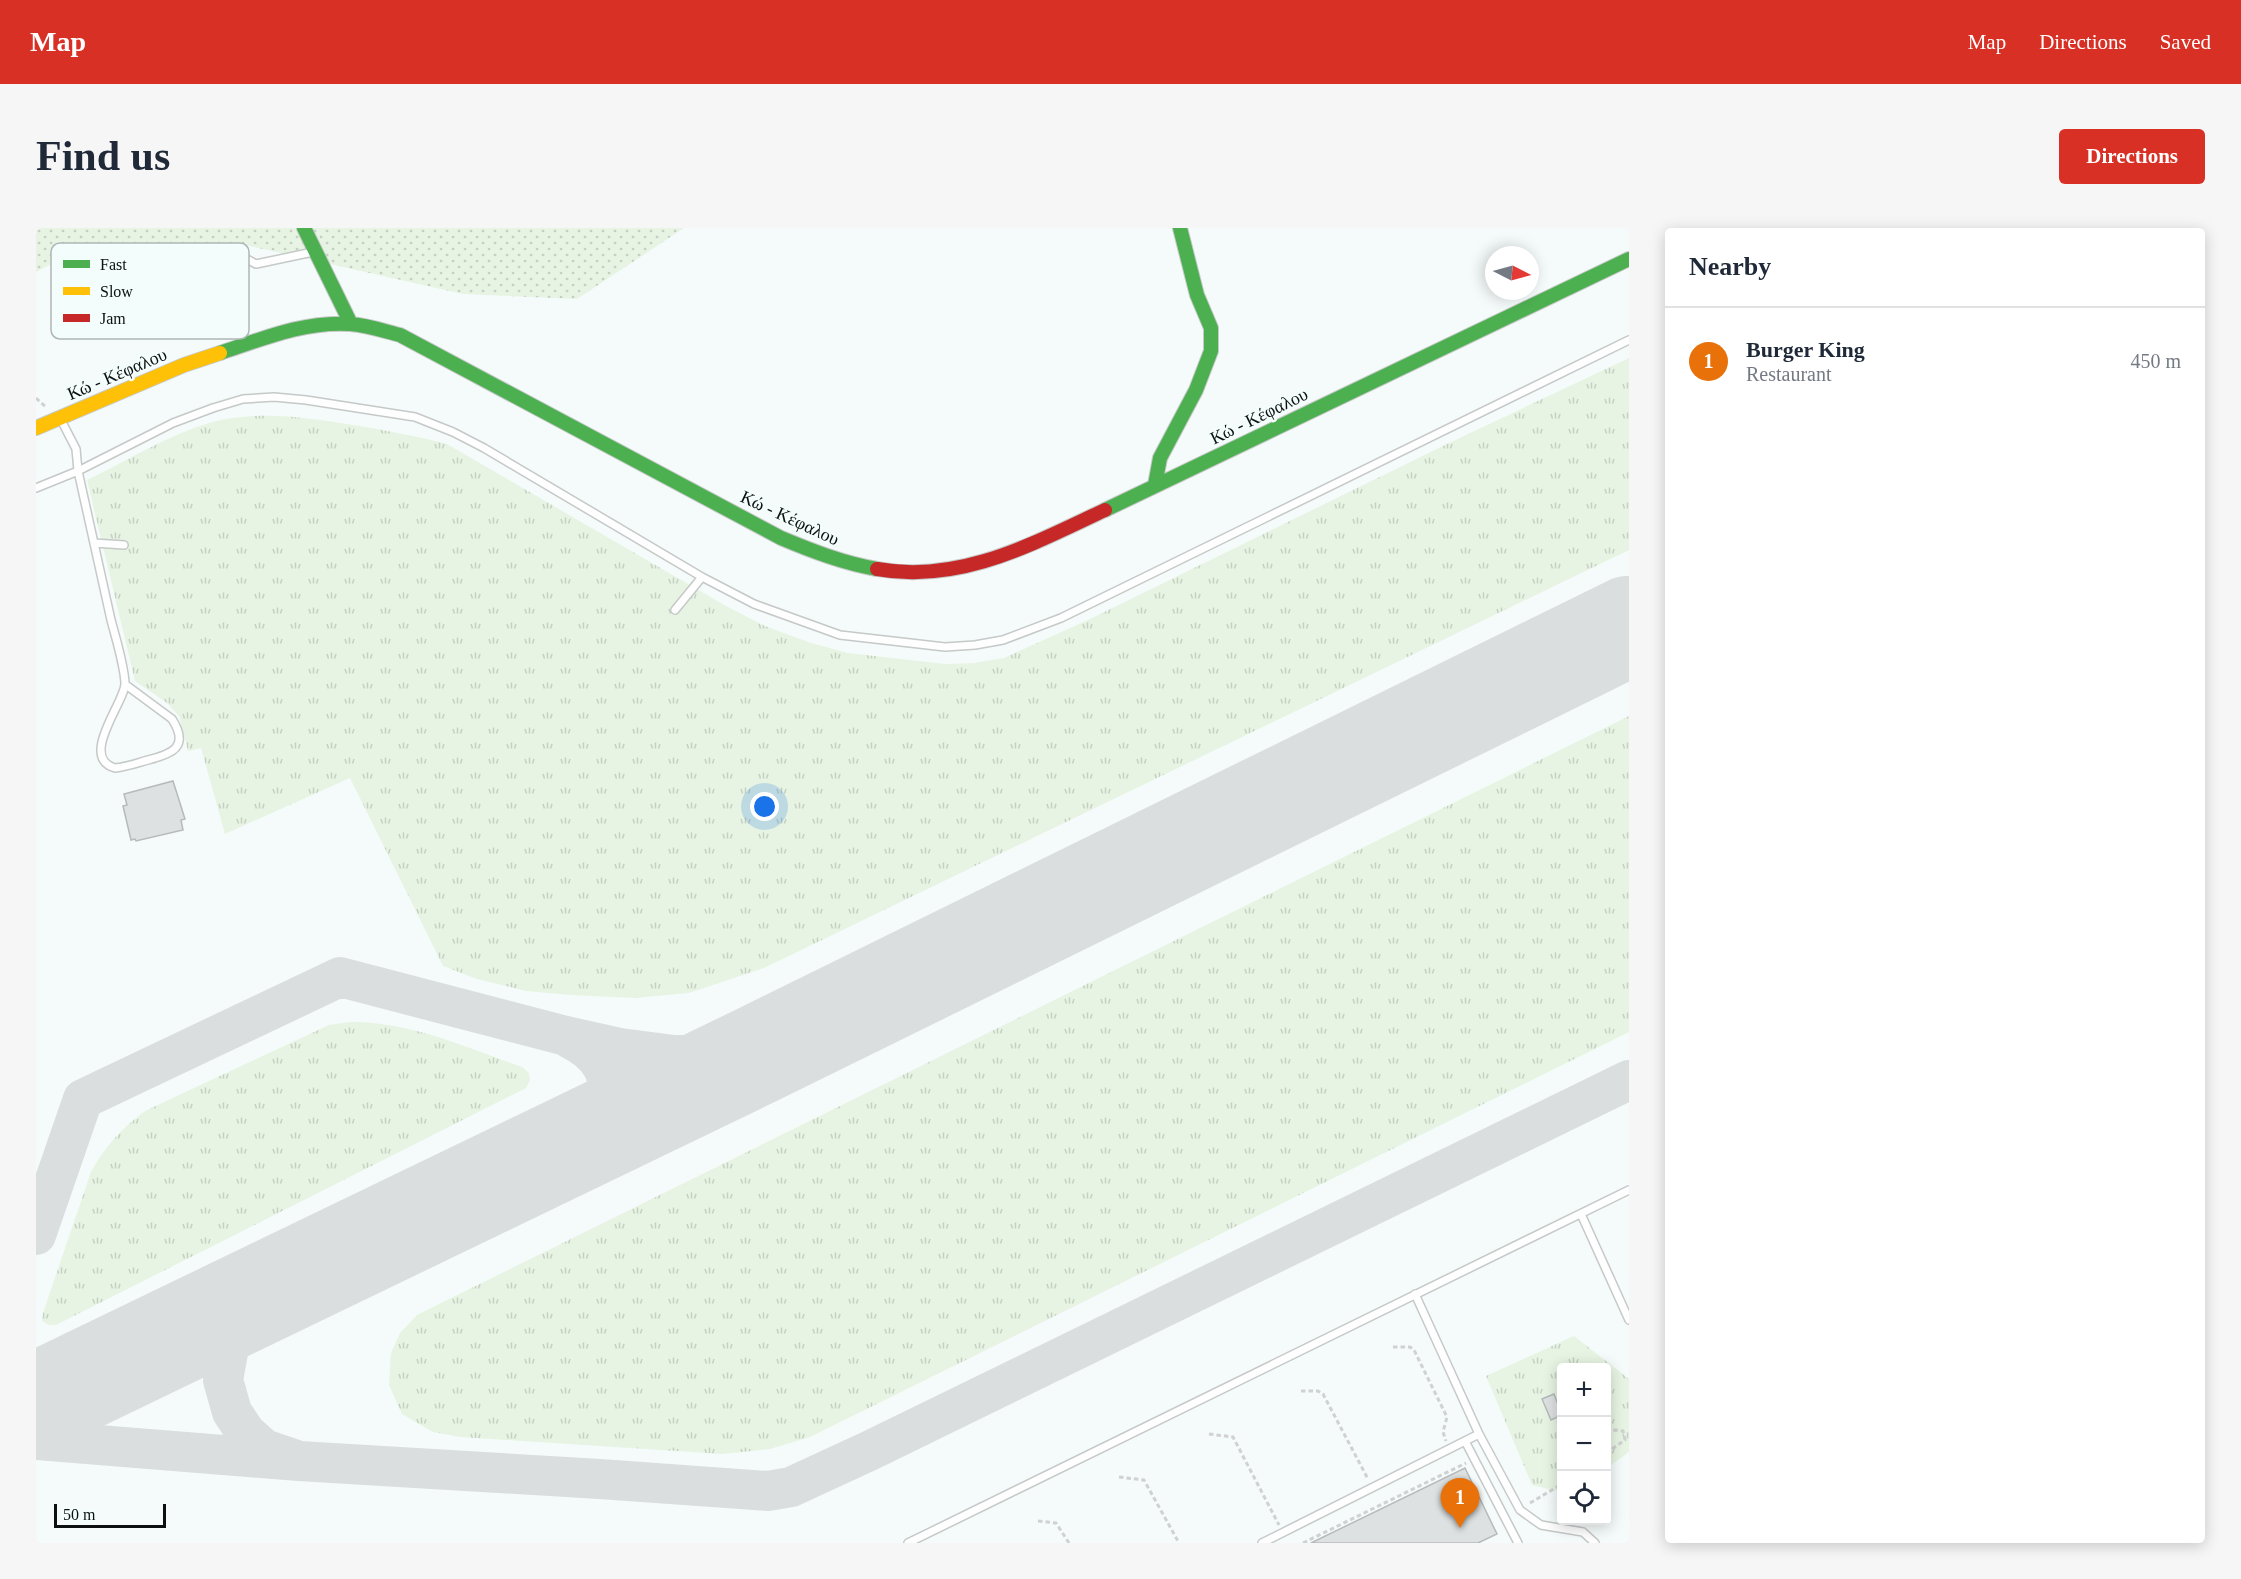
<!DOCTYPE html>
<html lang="en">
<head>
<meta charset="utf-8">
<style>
	body { margin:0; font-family:"Times New Roman",serif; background:#f6f6f7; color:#1f2937 }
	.controls { position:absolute; right:18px; bottom:18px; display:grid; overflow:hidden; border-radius:6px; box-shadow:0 3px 15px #0003 }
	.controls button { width:54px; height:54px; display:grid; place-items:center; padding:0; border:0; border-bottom:2px solid #e0e1e3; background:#fff; color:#1f2937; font:30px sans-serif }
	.compass { position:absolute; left:1449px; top:18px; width:54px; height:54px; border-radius:50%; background:#fff; box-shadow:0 3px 15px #0003; rotate:96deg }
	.scale { position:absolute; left:18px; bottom:15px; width:112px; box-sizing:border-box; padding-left:6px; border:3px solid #0c1010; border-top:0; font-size:16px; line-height:21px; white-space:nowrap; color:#0c1010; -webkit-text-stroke:4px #f3fdfc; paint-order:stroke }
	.you { position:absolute; left:729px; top:579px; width:21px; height:21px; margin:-15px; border:4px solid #fff; border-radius:50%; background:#1a73e8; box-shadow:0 0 0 9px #1a73e833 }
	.badge { display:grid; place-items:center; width:39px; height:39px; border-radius:50%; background:#d93025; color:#fff; font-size:20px; font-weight:700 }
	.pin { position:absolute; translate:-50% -50px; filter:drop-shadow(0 2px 3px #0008) }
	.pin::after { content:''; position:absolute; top:32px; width:21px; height:18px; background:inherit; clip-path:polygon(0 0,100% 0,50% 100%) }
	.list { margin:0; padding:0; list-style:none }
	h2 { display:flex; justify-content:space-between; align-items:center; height:78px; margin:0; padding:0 24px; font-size:26px }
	h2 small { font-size:20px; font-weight:400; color:#747a83 }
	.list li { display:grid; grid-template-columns:39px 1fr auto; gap:18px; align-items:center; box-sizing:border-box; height:108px; padding:0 24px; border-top:2px solid #e0e1e3 }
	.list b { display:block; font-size:22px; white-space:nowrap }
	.list p { margin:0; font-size:20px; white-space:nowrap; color:#747a83 }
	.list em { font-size:20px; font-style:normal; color:#747a83 }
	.icon { flex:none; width:33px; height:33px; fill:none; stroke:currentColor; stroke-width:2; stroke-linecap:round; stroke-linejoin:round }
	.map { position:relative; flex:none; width:1593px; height:1315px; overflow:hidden; border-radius:6px }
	header { display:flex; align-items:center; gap:36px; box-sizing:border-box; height:84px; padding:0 30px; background:#d93025; color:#fff }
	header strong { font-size:28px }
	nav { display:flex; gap:33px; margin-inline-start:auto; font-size:21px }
	.intro { display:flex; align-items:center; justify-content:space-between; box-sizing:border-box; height:144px; padding:0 36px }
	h1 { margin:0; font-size:42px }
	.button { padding:15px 27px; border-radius:6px; background:#d93025; color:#fff; font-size:21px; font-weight:700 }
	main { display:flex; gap:36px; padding:0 36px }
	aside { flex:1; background:#fff; border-radius:6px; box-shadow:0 3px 15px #0003 }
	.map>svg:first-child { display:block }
	.grass { fill:url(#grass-tufts) }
	.park { fill:url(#park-dots) }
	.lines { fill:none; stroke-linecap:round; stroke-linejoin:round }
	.taxiway { stroke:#dadede; stroke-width:40 }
	.runway { stroke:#dadede; stroke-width:100 }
	.building { fill:#dde1e1; stroke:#b6baba; stroke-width:1.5 }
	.lane-casing { stroke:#c5c9c8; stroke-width:10 }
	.fast-casing { stroke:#c5c9c8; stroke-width:16 }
	.slow-casing { stroke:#c5c9c8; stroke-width:16 }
	.jam-casing { stroke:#c5c9c8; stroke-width:16 }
	.path { stroke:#d0d1d1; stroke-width:3; stroke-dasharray:4.5 3; stroke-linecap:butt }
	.lane { stroke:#fefefe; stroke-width:7 }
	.fast { stroke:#4caf50; stroke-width:14 }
	.slow { stroke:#ffc107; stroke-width:14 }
	.jam { stroke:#c62828; stroke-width:14 }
	.labels { text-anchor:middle; stroke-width:5; stroke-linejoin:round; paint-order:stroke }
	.street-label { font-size:18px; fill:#0c1010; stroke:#f3fdfc }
	.key { fill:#f3fdfc; stroke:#aeb6b5; stroke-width:1.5 }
	.key-label { font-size:16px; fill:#0c1010 }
</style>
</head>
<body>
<header>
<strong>Map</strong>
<nav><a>Map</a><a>Directions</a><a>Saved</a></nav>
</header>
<div class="intro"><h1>Find us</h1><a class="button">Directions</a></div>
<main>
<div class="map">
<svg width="1593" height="1315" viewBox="0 0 1593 1315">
	<defs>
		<pattern id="grass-tufts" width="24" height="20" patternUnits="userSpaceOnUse" patternTransform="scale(1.5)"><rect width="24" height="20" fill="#e7f4e3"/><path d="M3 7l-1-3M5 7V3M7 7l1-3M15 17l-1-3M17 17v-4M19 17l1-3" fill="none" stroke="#c5d0c2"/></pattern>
		<pattern id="park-dots" width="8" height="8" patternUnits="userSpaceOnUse" patternTransform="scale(1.5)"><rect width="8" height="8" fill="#e7f4e3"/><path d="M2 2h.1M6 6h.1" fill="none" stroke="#c5d0c2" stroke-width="1.8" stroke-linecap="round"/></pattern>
	</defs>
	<rect width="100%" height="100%" fill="#f5fbfa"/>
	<path class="grass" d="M1593,130v192l-865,418 -75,25 -55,5 -63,-3 -45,-4 -49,-12 -34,-13 -93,-188 -125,56 -24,-86 -13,3 -9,-35 -12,-13 -32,-22 -48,-201c42,-20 89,-50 134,-60 45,-9 88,-2 132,5 32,5 63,11 94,19l279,162 39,20 46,17 37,10 97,11 29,-1 30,-5 86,-39 359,-176z
		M1593,488v316l-819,405 -40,12 -48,5 -262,-17 -27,-5 -31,-18 -13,-29 2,-32 9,-20 17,-18z
		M313,794c60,-1 116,25 173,45l7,6 1,7 -4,8 -470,237h-7l-7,-4 1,-8 48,-141c14,-26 31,-44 54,-61l184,-86z
		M1538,1108l55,43v73l-22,16 -1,-100h-44l-1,124 -29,-7 -46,-109z"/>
	<path class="park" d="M0,0h648l-107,71 -114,-5 -222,-50 -174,12 -31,16z"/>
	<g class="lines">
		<path class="taxiway" d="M533,810c30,15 47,37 35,72 -1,3 -2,10 -5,13 -4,7 -15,13 -21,18
			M0,1007l47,-136 257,-122 226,59 54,12 54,7h83
			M0,1163l12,1 22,-6
			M0,1212l263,21 -35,-12 -18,-16 -14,-21 -9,-32 8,-44 21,-29 28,-23
			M263,1233l301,18 168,12 23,-4 78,-36 760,-371"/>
		<path class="runway" d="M0,1175l721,-348 872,-429"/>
	</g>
	<path class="building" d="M137,553l12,38 -4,1 2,10 -47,11 -1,-2 -4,1 -8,-34 4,-1 -3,-11z
		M1518,1166l8,21 -11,5 -9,-21z
		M1429,1240l32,66 -19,9h-167z"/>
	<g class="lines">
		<g class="lane-casing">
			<path id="lane" d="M209,30l11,6 57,-12
				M24,190l16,31 2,22c11,50 22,99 33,149 5,19 13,44 14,63 1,18 -47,74 -10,85 12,-1 22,-5 33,-8 24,-6 42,-13 24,-41l-46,-34
				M0,260l42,-17 95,-48 40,-15 30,-9 31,-2 32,3 109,17 38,15 31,16 218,129 52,27 86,31 105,12 30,-2 28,-5 58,-22 568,-278
				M58,315l30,2
				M639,382l27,-33
				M1545,986l48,106
				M1379,1066l64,140 41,76 21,15 42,7 12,11
				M1429,1213l53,102
				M872,1315l721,-353
				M1226,1315l217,-109"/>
		</g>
		<g class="fast-casing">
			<path id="fast" d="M268,0l47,96
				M184,125c42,-14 84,-32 130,-29 17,1 34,7 50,11l381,203c31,13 62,25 96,31
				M1119,257l5,-27 36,-68 15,-39v-23l-14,-33 -17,-67
				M1069,282l524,-251"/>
		</g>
		<g class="slow-casing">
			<path id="slow" d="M0,200l148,-63 36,-12"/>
		</g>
		<g class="jam-casing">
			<path id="jam" d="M841,341c83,15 155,-25 228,-59"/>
		</g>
		<path class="path" d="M0,170l10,9
			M1357,1119h17l4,3 33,67 -4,15 3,9
			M1265,1163h17l5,3 45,85
			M1522,1193l4,21
			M1570,1204l10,-2 7,1 2,9 -19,13
			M1173,1206l24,3 46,88
			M1083,1249l25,3 35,63
			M1494,1275l32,-19
			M1002,1293l18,2 13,20
			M1267,1315l163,-80"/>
		<use href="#lane" class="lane"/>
		<use href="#fast" class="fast"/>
		<use href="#slow" class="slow"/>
		<use href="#jam" class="jam"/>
	</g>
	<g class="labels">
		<g class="street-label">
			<text transform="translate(81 146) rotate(-23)" y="6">Κώ - Κέφαλου</text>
			<text transform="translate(1223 188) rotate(-26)" y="6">Κώ - Κέφαλου</text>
			<text transform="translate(754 290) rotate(25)" y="6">Κώ - Κέφαλου</text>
		</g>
	</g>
	<rect x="15" y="15" width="198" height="96" rx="9" class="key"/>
	<rect x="27" y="32" width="27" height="8" fill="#4caf50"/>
	<rect x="27" y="59" width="27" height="8" fill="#ffc107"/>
	<rect x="27" y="86" width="27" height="8" fill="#c62828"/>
	<g class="key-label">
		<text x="64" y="42">Fast</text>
		<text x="64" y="69">Slow</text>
		<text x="64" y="96">Jam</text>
	</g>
</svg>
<div class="controls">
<button>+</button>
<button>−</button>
<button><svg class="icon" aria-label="locate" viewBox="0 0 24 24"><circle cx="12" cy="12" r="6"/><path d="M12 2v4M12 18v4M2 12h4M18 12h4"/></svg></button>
</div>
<svg class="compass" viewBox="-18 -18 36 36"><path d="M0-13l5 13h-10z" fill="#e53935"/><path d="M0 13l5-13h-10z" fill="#747a83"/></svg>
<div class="scale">50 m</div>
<div class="you"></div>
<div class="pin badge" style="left:1424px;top:1300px;background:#e8710a">1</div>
</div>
<aside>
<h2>Nearby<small></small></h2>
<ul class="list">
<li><span class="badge" style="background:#e8710a">1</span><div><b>Burger King</b><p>Restaurant</p></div><em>450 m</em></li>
</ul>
</aside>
</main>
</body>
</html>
